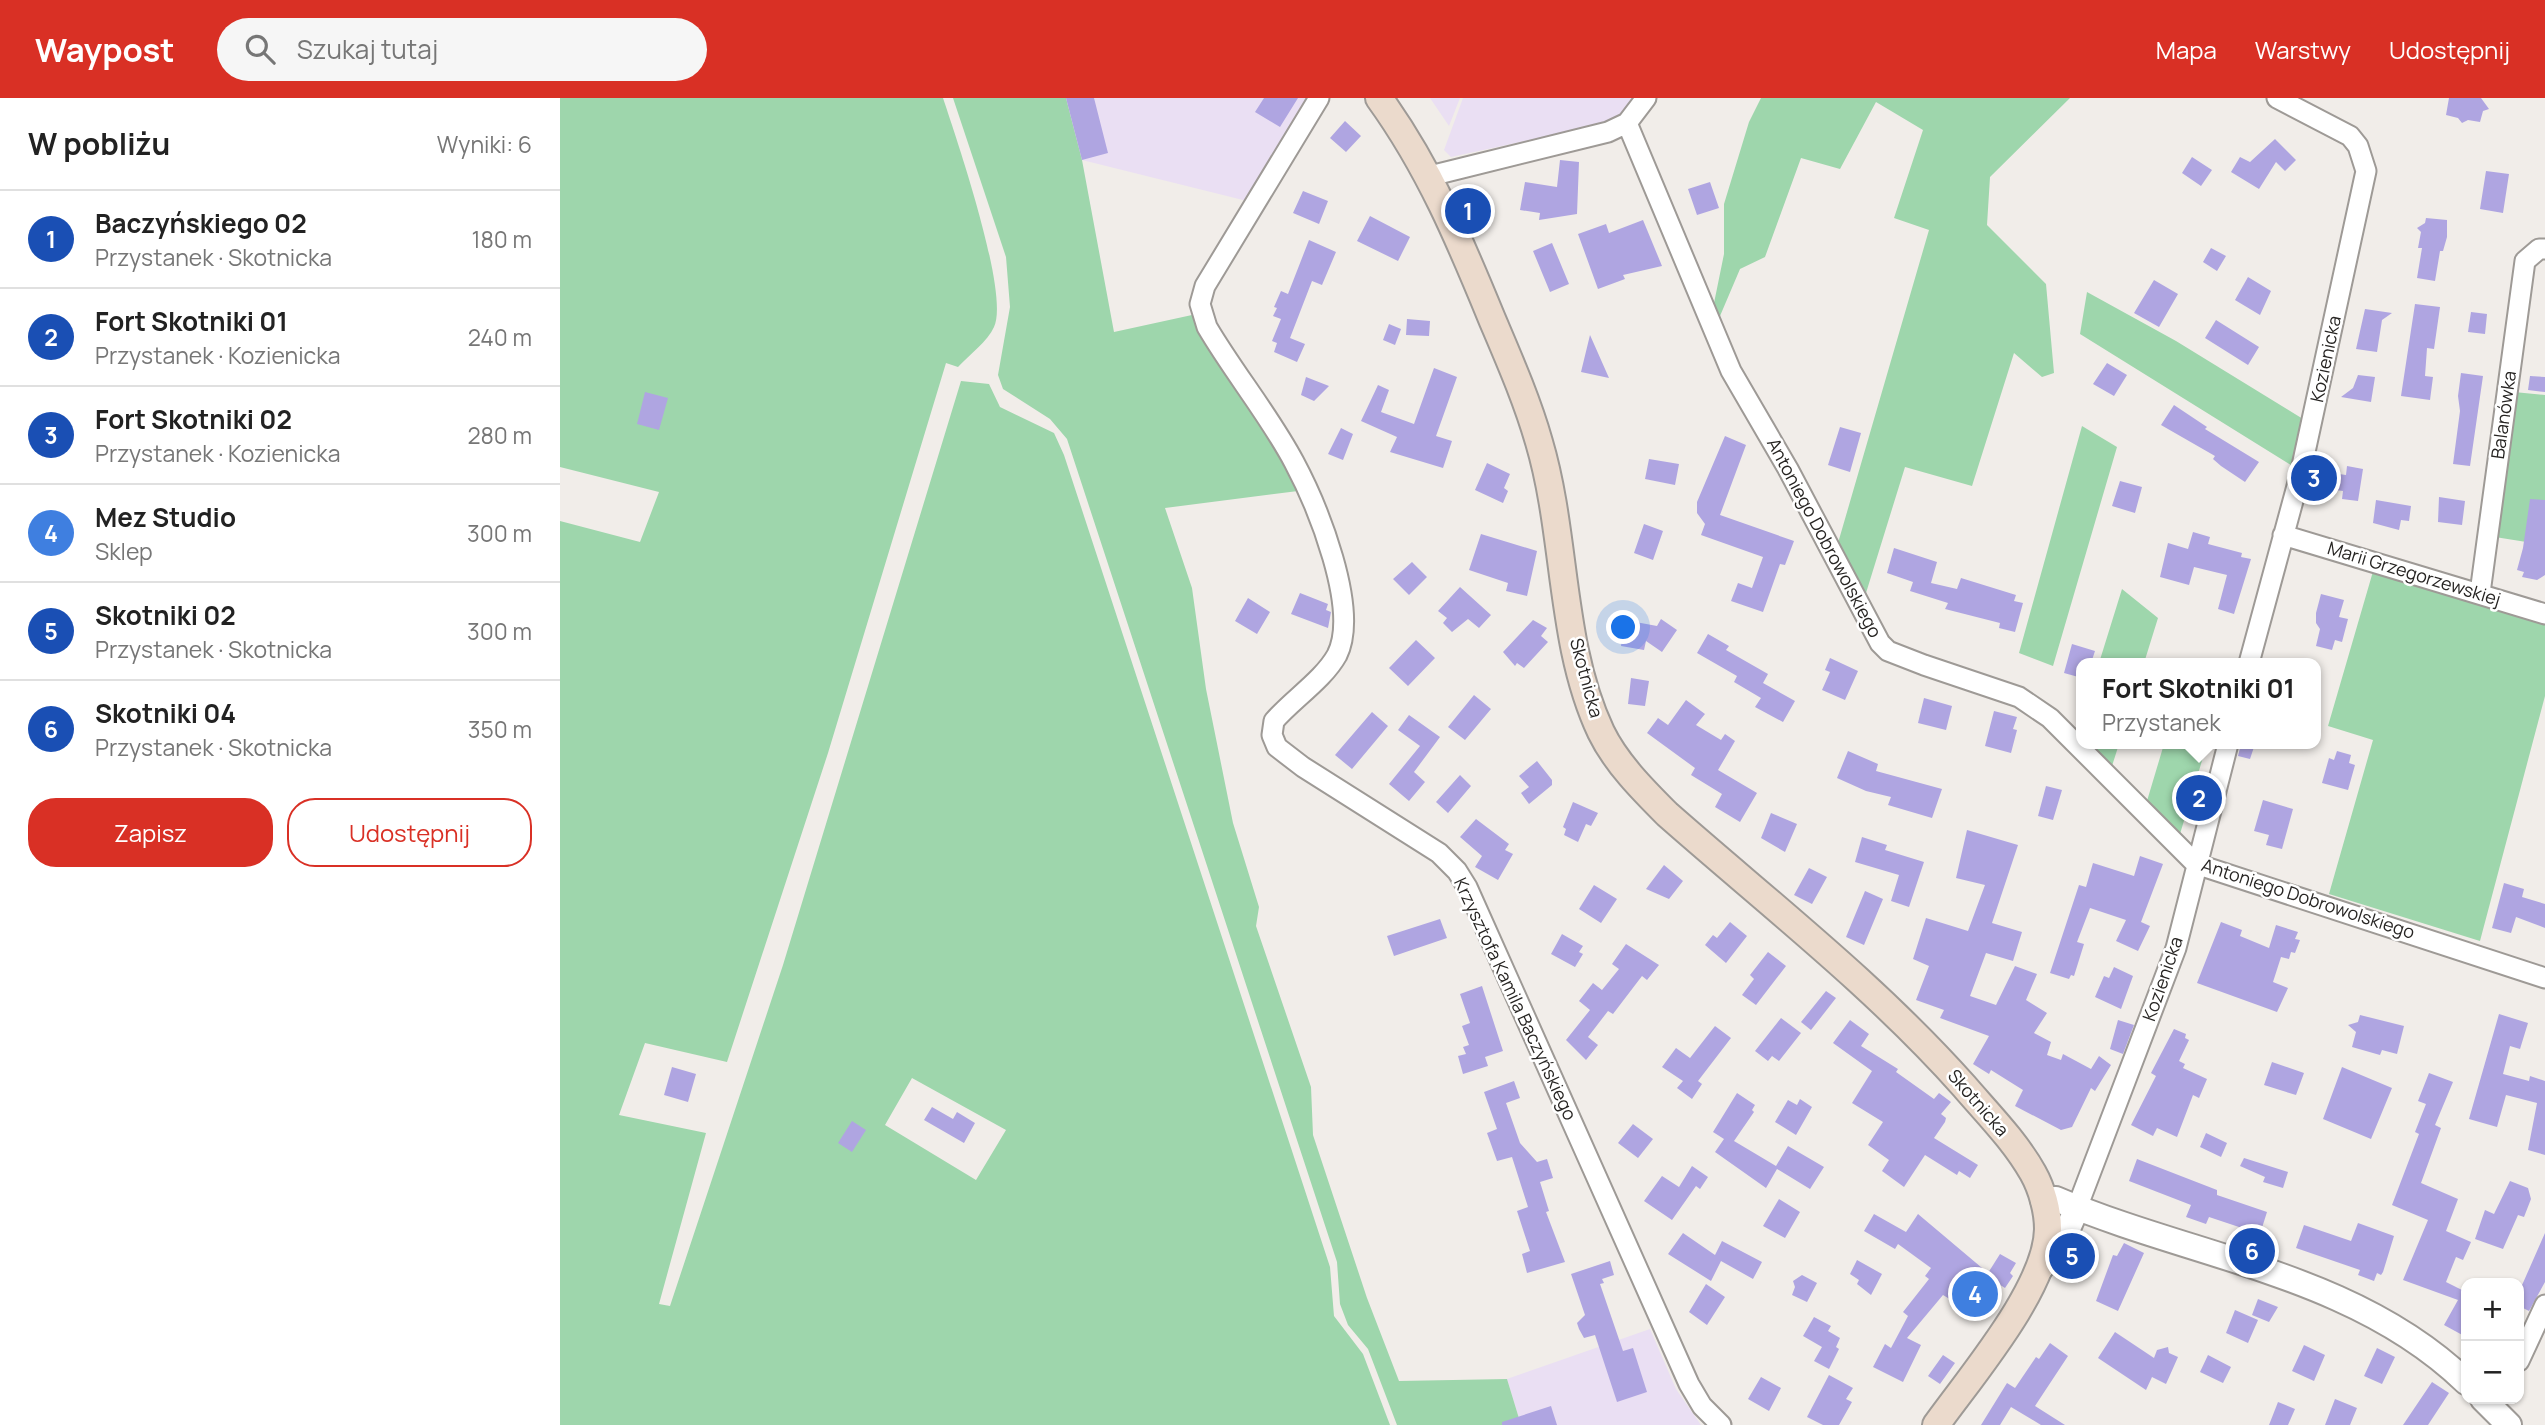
<!DOCTYPE html>
<html lang="pl">
<head>
<meta charset="utf-8">
<style>
	body { margin:0; font-family:Manrope,sans-serif; background:#f6f6f6; color:#222 }
	.controls { position:absolute; right:21px; bottom:21px; display:grid; overflow:hidden; border-radius:14px; box-shadow:0 2px 5px #0004 }
	.controls button { width:63px; height:63px; display:grid; place-items:center; padding:0; border:0; border-bottom:2px solid #e0e0e0; background:#fff; color:#222; font:35px sans-serif }
	.you { position:absolute; left:1064px; top:530px; width:24px; height:24px; margin:-18px; border:5px solid #fff; border-radius:50%; background:#1a73e8; box-shadow:0 0 0 10px #1a73e833 }
	.badge { display:grid; place-items:center; width:46px; height:46px; border-radius:50%; background:#d93025; color:#fff; font-size:23px; font-weight:700 }
	.pin { position:absolute; translate:-50% -50%; border:4px solid #fff; box-shadow:0 2px 7px #0006 }
	.popup { position:absolute; left:1516px; top:560px; width:245px; height:91px; box-sizing:border-box; display:grid; place-content:center; border-radius:14px; background:#fff; filter:drop-shadow(0 2px 5px #0005); font-size:23px; white-space:nowrap; color:#767676 }
	.popup b { font-size:26px; color:#222 }
	.popup::after { content:''; position:absolute; left:50%; top:100%; margin-left:-14px; border:14px solid transparent; border-top-color:#fff }
	.list { margin:0; padding:0; list-style:none }
	h2 { display:flex; justify-content:space-between; align-items:center; height:91px; margin:0; padding:0 28px; font-size:30px }
	h2 small { font-size:23px; font-weight:400; color:#767676 }
	.list li { display:grid; grid-template-columns:46px 1fr auto; gap:21px; align-items:center; box-sizing:border-box; height:98px; padding:0 28px; border-top:2px solid #e0e0e0 }
	.list b { display:block; font-size:26px; white-space:nowrap }
	.list p { margin:0; font-size:23px; white-space:nowrap; color:#767676 }
	.list em { font-size:23px; font-style:normal; color:#767676 }
	.actions { display:flex; gap:14px; padding:21px 28px }
	.actions a { flex:1; padding:16px 0; border:2px solid #d93025; border-radius:28px; text-align:center; font-size:24px; color:#d93025 }
	.actions .main { background:#d93025; color:#fff }
	.icon { flex:none; width:38px; height:38px; fill:none; stroke:currentColor; stroke-width:2; stroke-linecap:round; stroke-linejoin:round }
	.map { position:relative; flex:none; width:1985px; height:1327px; overflow:hidden }
	header { display:flex; align-items:center; gap:42px; box-sizing:border-box; height:98px; padding:0 35px; background:#d93025; color:#fff }
	header strong { font-size:33px }
	nav { display:flex; gap:38px; margin-inline-start:auto; font-size:24px }
	.search { width:490px; height:63px; background:#f6f6f6; display:flex; align-items:center; gap:18px; box-sizing:border-box; padding:0 24px; border-radius:38px; color:#767676; font-size:26px }
	main { display:flex }
	aside { flex:1; background:#fff }
	.map>svg:first-child { display:block }
	.commercial { fill:#eadff3 }
	.green { fill:#9ed6ac; fill-rule:evenodd }
	.building { fill:#afa5e1 }
	.lines { fill:none; stroke-linecap:round; stroke-linejoin:round }
	.minor-casing { stroke:#9e9a96; stroke-width:23 }
	.tertiary-casing { stroke:#9e9a96; stroke-width:28 }
	.secondary-casing { stroke:#9e9a96; stroke-width:30 }
	.minor { stroke:#fff; stroke-width:19 }
	.tertiary { stroke:#fff; stroke-width:24 }
	.secondary { stroke:#ebdacc; stroke-width:26 }
	.labels { text-anchor:middle; stroke-width:5; stroke-linejoin:round; paint-order:stroke }
	.street-label { font-size:18px; fill:#272523; stroke:#fff }
</style>
</head>
<body>
<header>
<strong>Waypost</strong>
<div class="search"><svg class="icon" aria-label="search" viewBox="0 0 24 24"><circle cx="10" cy="10" r="6"/><path d="M15 15l6 6"/></svg>Szukaj tutaj</div>
<nav><a>Mapa</a><a>Warstwy</a><a>Udostępnij</a></nav>
</header>
<main>
<aside>
<h2>W pobliżu<small>Wyniki: 6</small></h2>
<ul class="list">
<li><span class="badge" style="background:#1a4fb4">1</span><div><b>Baczyńskiego 02</b><p>Przystanek · Skotnicka</p></div><em>180 m</em></li>
<li><span class="badge" style="background:#1a4fb4">2</span><div><b>Fort Skotniki 01</b><p>Przystanek · Kozienicka</p></div><em>240 m</em></li>
<li><span class="badge" style="background:#1a4fb4">3</span><div><b>Fort Skotniki 02</b><p>Przystanek · Kozienicka</p></div><em>280 m</em></li>
<li><span class="badge" style="background:#3f7fe0">4</span><div><b>Mez Studio</b><p>Sklep</p></div><em>300 m</em></li>
<li><span class="badge" style="background:#1a4fb4">5</span><div><b>Skotniki 02</b><p>Przystanek · Skotnicka</p></div><em>300 m</em></li>
<li><span class="badge" style="background:#1a4fb4">6</span><div><b>Skotniki 04</b><p>Przystanek · Skotnicka</p></div><em>350 m</em></li>
</ul>
<div class="actions"><a class="main">Zapisz</a><a>Udostępnij</a></div>
</aside>
<div class="map">
<svg width="1985" height="1327" viewBox="0 0 1985 1327">
	<rect width="100%" height="100%" fill="#f1ede9"/>
	<path class="commercial" d="M506,0h241l-60,103 -165,-41z
		M870,0h30l-11,28z
		M903,0h172l-17,23 -167,36 -7,-7z
		M1090,1231l26,60 25,36h-180l-14,-46z"/>
	<path class="green" d="M0,0h383c13,39 67,196 51,229 -6,14 -25,28 -36,40l-12,-4 -118,390 -101,309 -82,-19 -26,72 87,18 -47,171 11,2 113,-341 178,-584 28,3 11,23 54,26 10,22 266,812 4,49 29,38 27,71h-830v-904l80,21 19,-50 -99,-25zM352,980l94,52 -30,50 -91,-55z
		M393,0h113l16,62 32,172 78,-17 85,133 21,43 -133,17 27,80 14,101 27,134 26,84 -3,19 55,161 2,48 54,163 32,83 108,-2 14,46h-124l-29,-76 -20,-24 -8,-21 -3,-42 -270,-823 -17,-20 -47,-30 -5,-14 12,-68 -4,-50z
		M1201,0h309l-80,79 -3,48 59,59 8,89 -12,4 -28,-24 -42,133 -67,-19 -39,126 -28,-50 91,-313 -35,-12 29,-88 -47,-28 -36,67 -39,-11 -36,99 -25,12 -20,47 -7,-8 11,-54v-50l25,-82z
		M1527,194l89,49 127,78 -9,48 -214,-133z
		M1954,294l31,3v150l-50,-8z
		M1522,328l35,21 -64,219 -34,-13z
		M1814,470l171,54v74l-65,245 -151,-47 44,-154 -45,-14z
		M1562,491l36,29 -14,45h-45z
		M1528,646h31l-7,22z
		M1604,646h43l-27,90 -33,-33z"/>
	<path class="building" d="M506,0h28l14,55 -26,7z
		M704,0h34l-18,29 -25,-15z
		M1889,0h32l8,11 -6,2 -3,11 -12,-2 -6,3 -4,-5 -12,-3z
		M785,23l16,15 -15,16 -16,-14z
		M1715,41l21,21 -11,11 -9,-9 -17,27 -28,-17 9,-15 10,5z
		M1632,59l20,13 -11,16 -19,-13z
		M1000,62l19,2 -2,52 -38,6 1,-7 -20,-3 5,-28 32,5z
		M1926,73l23,3 -6,39 -23,-4z
		M1150,84l9,26 -22,7 -9,-26z
		M743,93l25,10 -9,23 -26,-11z
		M810,118l40,21 -12,24 -41,-20z
		M1866,120l21,2v17l-4,14h-3l-5,30 -18,-3 5,-30h-4l3,-16 -4,-4 8,-5z
		M1083,122l19,46 -39,9 2,4 -27,10 -20,-55 28,-10 3,9z
		M749,142l27,12 -14,33 -10,-4 -22,57 15,6 -8,18 -23,-10 3,-9 -5,-2 9,-22 -8,-3 4,-8 -3,-1 7,-16 7,3z
		M992,145l17,41 -19,8 -17,-41z
		M1651,150l15,8 -9,15 -14,-9z
		M1688,179l23,14 -11,24 -25,-15z
		M1594,182l24,14 -19,33 -25,-14z
		M1855,206l25,3 -6,42 -7,-1 -2,28 8,1 -3,23 -29,-4z
		M1805,211l27,4 -10,7 -5,32 -21,-3z
		M1911,214l16,2 -2,20 -17,-2z
		M847,221l23,2 -1,15 -23,-1z
		M1656,222l43,27 -11,18 -43,-27z
		M829,226l12,5 -6,16 -12,-5z
		M1030,237l19,43 -28,-6z
		M1547,265l20,12 -13,21 -21,-12z
		M874,270l23,9 -21,59 16,5 -9,27 -53,-16 7,-15 -36,-16 17,-36 11,5 -8,22 33,12z
		M1901,275l22,3 -13,90 -17,-2 7,-53 -2,-15z
		M1798,277l17,2 -4,25 -30,-5 12,-9z
		M1970,278l15,1v15l-17,-2z
		M746,279l23,9 -15,15 -13,-6z
		M85,294l23,6 -9,32 -22,-6z
		M1614,307l33,22 -2,2 54,33 -14,20 -24,-16 -8,-7 2,-3 -54,-31z
		M1280,329l21,6 -11,39 -22,-7z
		M781,330l12,6 -10,26 -15,-6z
		M1165,338l21,9 -26,70 74,26 -9,24 -5,-1 -17,48 -32,-11 7,-18 14,5 11,-31 -62,-22 4,-11 -8,-11v-11z
		M1089,361l30,5 -4,21 -30,-6z
		M927,365l23,11 -6,14 4,3 -5,12 -28,-13z
		M1787,368l16,3 -5,32 -16,-2 1,-8 -7,-1 3,-16 7,1z
		M1560,383l22,6 -7,26 -23,-7z
		M1879,399l26,4 -3,24 -24,-3z
		M1970,401l15,1v75l-8,5 -15,-3 2,-5 -7,-2 6,-22z
		M1816,402l35,6 -2,15 -8,-1 -2,10 -26,-7z
		M1084,426l19,7 -10,29 -19,-7z
		M1633,434l17,5 -2,7 34,9 -1,4 10,2 -17,55 -16,-5 9,-34 -33,-8 -5,18 -29,-8 8,-34 20,6z
		M921,436l56,17 -10,45 -21,-5 2,-8 -39,-13z
		M1334,450l43,14 -6,21 26,6 4,-11 55,17 -2,6 9,2 -8,29 -16,-4 1,-5 -55,-14 3,-6 -38,-12 3,-9 -26,-9z
		M852,464l15,15 -18,18 -16,-16z
		M900,489l31,28 -12,13 -11,-9 -16,13 -9,-9 4,-5 -9,-7z
		M740,495l28,11 -2,6 5,2 -3,16 -37,-14z
		M1761,496l23,6 -5,17 9,2 -6,23 -7,-2 -3,10 -16,-4 4,-17 -4,-6v-10z
		M688,500l22,14 -13,22 -22,-13z
		M1101,521l16,11 -15,22 -16,-11 -2,9 -23,-4 4,-26 32,6z
		M973,522l14,8 -6,8 7,6 -24,26 -7,-5 -2,3 -12,-14z
		M1148,536l21,12 -3,4 42,24 -5,9 32,18 -12,21 -28,-15 6,-9 -27,-16 3,-6 -40,-23z
		M856,542l19,18 -27,28 -19,-18z
		M1512,546l23,7 -4,12h-9v15l-18,-5z
		M1270,560l28,13 -13,29 -23,-10 8,-18 -5,-2z
		M1071,580l18,3 -4,25 -17,-2z
		M914,597l17,14 -26,31 -17,-13z
		M1364,600l28,8 -6,24 -28,-7z
		M1126,602l19,14 -9,11 25,15 4,-6 10,7 -17,29 39,23 -17,29 -25,-15 7,-13 -31,-19 4,-7 -48,-35 11,-15 10,7z
		M1434,613l23,6 -4,12 4,1 -6,23 -26,-7z
		M812,614l16,14 -36,43 -17,-14z
		M849,617l31,22 -26,35 11,10 -16,19 -20,-17 31,-38 -22,-16z
		M1681,646h14l-5,15 -12,-3z
		M1288,653l30,13 -2,7 66,18 -10,29 -44,-13 3,-8 -25,-6 -29,-13z
		M1777,653l14,4 -2,8 6,2 -7,25 -26,-7 7,-25 5,2z
		M977,663l15,19v5l-23,19 -8,-11 8,-6 -10,-11z
		M900,677l11,11 -23,27 -12,-11z
		M1486,688l16,4 -9,30 -15,-4z
		M1703,702l30,9 -11,40 -16,-4 3,-10 -15,-4z
		M1013,704l25,11 -7,13 -5,-2 -8,18 -14,-7 2,-6 -3,-2z
		M1211,715l26,11 -12,28 -24,-14z
		M916,721l33,25 -4,6 8,4 -15,26 -23,-13 7,-11 -22,-19z
		M1407,732l51,15 -26,78 30,9 -9,29 -27,-8 -16,43 26,9 19,-39 22,8 -11,26 21,13 -13,20 17,9 -4,13 14,5 2,-6 28,15 8,-13 12,9 -16,26 -4,-3 -19,39 -11,3 -46,-24 8,-16 -32,-20 -2,4 -16,-10 16,-28 -49,-18 4,-8 -28,-10 13,-34 -16,-7 13,-41 42,13 17,-46 -29,-7z
		M1302,739l25,8 -2,5 39,12 -15,45 -18,-6 8,-26 -44,-13z
		M1580,758l23,8 -22,58 9,4 -12,25 -22,-10 10,-21 -36,-12 -13,34 7,2 -10,32 -3,-1 -2,4 -19,-6 29,-88 7,2 7,-24 41,13z
		M1104,767l19,16 -14,18 -23,-10z
		M1249,770l18,9 -15,27 -18,-9z
		M1944,785l20,6 -2,8 23,7v24l-29,-11 -5,16 -19,-5z
		M1034,787l23,14 -16,24 -22,-14z
		M1305,793l18,8 -19,46 -18,-8z
		M880,821l7,19 -53,18 -7,-20z
		M1170,824l17,14 -21,27 -21,-18 8,-10 4,3z
		M1661,824l21,8 -2,6 29,12 7,-23 22,7 -3,7 5,1 -5,13 -4,-1 -2,7 -8,-2 -8,25 15,6 -11,24 -80,-29z
		M1002,836l21,12 -4,6 4,2 -8,13 -24,-13z
		M1066,846l33,21 -12,15 -5,-4 -29,38 -5,-3 -20,26 10,8 -12,15 -20,-20 24,-30 -11,-9 14,-18 9,7 17,-21 -7,-5z
		M1208,854l18,14 -30,39 -14,-10 12,-16 -4,-4z
		M1554,869l19,9 -12,33 -26,-12 9,-21 5,2z
		M922,888l21,65 -18,6 3,9 -25,8 -5,-18 8,-2 -3,-7 6,-2 -7,-19 8,-3 -10,-29z
		M1266,893l10,7 -25,32 -10,-8z
		M1939,916l29,9 -8,26 -10,-3 -7,28 26,7 1,-5 15,5v74l-17,-5 9,-47 -31,-8 -9,32 -28,-8z
		M1800,917l44,11 -7,28 -15,-4 -2,5 -28,-8 4,-15 -8,-7 10,-3z
		M1221,920l20,15 -22,28 -7,-5 -4,5 -13,-10z
		M1290,922l19,14 -8,12 37,23 -2,3 38,27 5,-6 12,9 -10,12 5,4 -1,4 -11,16 44,27 -8,13 -11,-7 -2,4 -32,-20 -21,32 -22,-16 7,-11 -21,-15 15,-23 -31,-19 20,-32 -39,-28z
		M1558,922l16,5 -11,29 -13,-5z
		M1155,928l16,12 -33,43 4,3 -10,15 -15,-11 6,-7 -21,-14 14,-19 14,10z
		M1614,931l12,5 -1,4 4,2 -10,21 6,3 -2,4 24,11 -8,19 -6,-3 -16,42 -20,-9 -4,8 -22,-11 25,-49 -5,-3z
		M1712,964l32,11 -8,22 -32,-10z
		M112,969l24,7 -8,28 -24,-7z
		M1782,969l50,21 -21,51 -48,-20z
		M1869,975l24,9 -18,43 6,3 -20,55 37,16 -12,32 25,11 -8,18 -7,-3 -10,25 18,9 2,-4v50l-22,-12 14,-25 -55,-20 25,-60 -36,-15 27,-71 -4,-2 11,-28 -8,-3z
		M954,983l6,17 -14,5 14,40 17,19 10,-3 6,19 -13,4 9,29 -3,1 19,50 -38,11 -5,-19 8,-3 -13,-40 11,-4 -16,-50 -15,4 -10,-28 10,-4 -13,-37z
		M1177,995l18,12 -3,5 2,2 -20,29 42,25 12,-20 36,21 -14,22 -33,-20 -11,19 -51,-36 9,-13 -11,-7z
		M1240,1001l12,8 -16,28 -21,-13 13,-22 9,5z
		M372,1009l21,12 4,-7 18,11 -11,20 -40,-23z
		M292,1023l14,9 -14,22 -14,-9z
		M1073,1026l20,15 -15,19 -20,-15z
		M1646,1035l21,10 -6,14 -21,-10z
		M1684,1060l44,14 -5,16 -20,-6 2,-5 -25,-11z
		M1577,1061l80,31v5l50,17 -7,22 -51,-17 -3,7 -20,-7 5,-12 -62,-24z
		M1132,1068l16,11 -8,12 -4,-3 -24,34 -28,-19 18,-25 17,11z
		M1950,1083l18,7 3,11 -7,18 -6,-2 -15,34 -28,-10 10,-29 9,4z
		M1219,1101l21,13 -15,26 -22,-12z
		M1314,1116l32,18 12,-18 70,59 12,-19 16,9 -6,10 3,3 -8,12 -11,-7 -20,33 -31,-19 -36,43 14,7 -18,37 -30,-15 12,-23 6,4 17,-32 -5,-4 26,-33 -4,-3 6,-8 -33,-24 -3,5 -31,-18z
		M1798,1125l36,13 -11,36 -2,3 -4,-2 -3,8 -16,-6 2,-5 -64,-22 8,-23 47,16z
		M1123,1135l32,22 7,-14 40,21 -9,17 -32,-18 -10,20 -43,-27z
		M1985,1135v49l-16,29 -10,-5v-14z
		M1564,1145l20,10 -26,58 -22,-10 17,-46 4,1z
		M1297,1162l25,14 -11,21 -14,-11 2,-4 -9,-6z
		M1050,1163l4,14 -12,4 2,4 -4,1 23,67 10,-3 14,44 -30,10 -22,-67 -11,3 -5,-9 -2,-6 8,-8 -14,-41z
		M1242,1177l15,8 -10,19 -15,-7 3,-8 -2,-6z
		M1146,1186l19,13 -18,28 -18,-13z
		M1698,1201l20,8 -9,15 -17,-7z
		M1675,1212l23,10 -10,23 -22,-10z
		M1254,1219l17,9 -3,5 12,7 -4,9 3,2 -10,20 -15,-8 8,-14 -19,-11z
		M1555,1234l39,26 3,-8 11,-3 1,6 9,4 -12,27 -14,-7 -6,13 -48,-32z
		M1490,1245l18,13 -33,50 30,19h-24l-30,-18 -11,18h-19l26,-42 8,5 21,-31 3,2z
		M1744,1247l21,10 -11,26 -22,-10z
		M1817,1250l18,9 -13,27 -18,-8z
		M1383,1257l12,8 -15,21 -12,-8z
		M1648,1257l23,12 -8,16 -23,-11z
		M1269,1277l24,13 -7,11 6,3 -13,23h-16l-16,-8z
		M1201,1279l20,11 -12,23 -21,-12z
		M1872,1284l17,11 -21,32h-25z
		M1775,1301l22,9 -7,17h-25z
		M1718,1304l17,7 -7,16h-19z
		M991,1308l6,19h-55v-3z"/>
	<g class="lines">
		<g class="minor-casing">
			<path id="minor" d="M759,0l-114,188 -5,18 7,23c27,46 62,88 87,135 23,43 66,147 43,193 -14,25 -44,44 -63,66l-2,14 5,12 26,20 136,86 18,18 10,16 222,497 13,22 19,19
				M1067,25l104,248 57,98 92,174 8,8 36,14 95,32 31,21 146,146 349,114
				M870,78l178,-44 19,-9 19,-25
				M1723,437l262,79
				M1920,495l45,-332 14,-12h6
				M1689,565l51,-188 66,-304 -8,-25 -8,-10 -73,-38
				M1517,1110l99,-260 52,-204
				M1959,1263l26,-56"/>
		</g>
		<g class="tertiary-casing">
			<path id="tertiary" d="M1483,1102l13,-1c138,59 298,75 410,183
				M1480,1171l23,-29 14,-32
				M1923,1301l26,26"/>
		</g>
		<g class="secondary-casing">
			<path id="secondary" d="M819,0c50,69 81,143 113,221 17,40 35,81 47,123 28,94 20,201 62,290 15,31 42,58 66,82 101,89 207,171 297,272 24,28 51,55 69,87 9,16 15,38 15,56 -1,59 -77,147 -112,196"/>
		</g>
		<use href="#minor" class="minor"/>
		<use href="#tertiary" class="tertiary"/>
		<use href="#secondary" class="secondary"/>
	</g>
	<g class="labels">
		<g class="street-label">
			<text transform="translate(1766 261) rotate(-78)" y="6">Kozienicka</text>
			<text transform="translate(1944 317) rotate(-82)" y="6">Balanówka</text>
			<text transform="translate(1264 440) rotate(62)" y="6">Antoniego Dobrowolskiego</text>
			<text transform="translate(1854 476) rotate(17)" y="6">Marii Grzegorzewskiej</text>
			<text transform="translate(1026 580) rotate(75)" y="6">Skotnicka</text>
			<text transform="translate(1748 801) rotate(18)" y="6">Antoniego Dobrowolskiego</text>
			<text transform="translate(1603 881) rotate(-71)" y="6">Kozienicka</text>
			<text transform="translate(955 901) rotate(65)" y="6">Krzysztofa Kamila Baczyńskiego</text>
			<text transform="translate(1418 1005) rotate(49)" y="6">Skotnicka</text>
		</g>
	</g>
</svg>
<div class="controls">
<button>+</button>
<button>−</button>
</div>
<div class="you"></div>
<div class="pin badge" style="left:908px;top:113px;background:#1a4fb4">1</div>
<div class="pin badge" style="left:1639px;top:700px;background:#1a4fb4">2</div>
<div class="popup"><b>Fort Skotniki 01</b>Przystanek</div>
<div class="pin badge" style="left:1754px;top:380px;background:#1a4fb4">3</div>
<div class="pin badge" style="left:1415px;top:1196px;background:#3f7fe0">4</div>
<div class="pin badge" style="left:1512px;top:1158px;background:#1a4fb4">5</div>
<div class="pin badge" style="left:1692px;top:1153px;background:#1a4fb4">6</div>
</div>
</main>
</body>
</html>
